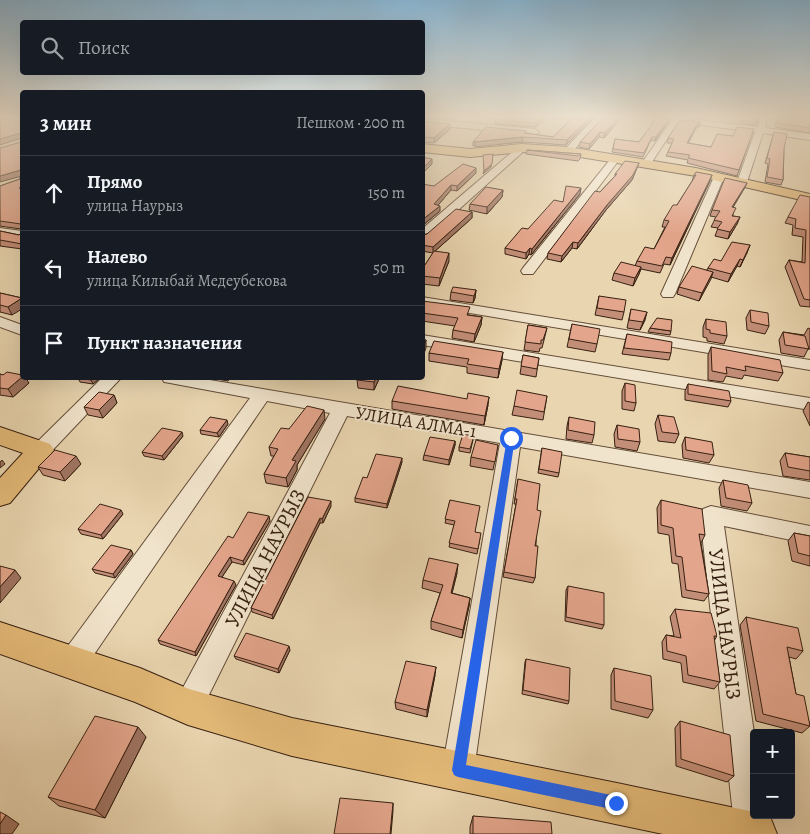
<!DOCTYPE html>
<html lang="ru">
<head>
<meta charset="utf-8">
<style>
	body { margin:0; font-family:Alegreya,serif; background:#20242c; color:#f1f3f6 }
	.controls { position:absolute; right:15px; bottom:15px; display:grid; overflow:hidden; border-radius:5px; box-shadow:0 5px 20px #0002 }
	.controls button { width:45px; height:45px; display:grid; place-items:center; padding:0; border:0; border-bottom:1px solid #363941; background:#171b24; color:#f1f3f6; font:25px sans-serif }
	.stop { position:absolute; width:15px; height:15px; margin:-11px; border:4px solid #2563eb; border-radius:50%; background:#fff }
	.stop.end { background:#2563eb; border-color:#fff; box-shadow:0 1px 5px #0008 }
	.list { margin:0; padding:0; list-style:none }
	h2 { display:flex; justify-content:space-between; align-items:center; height:65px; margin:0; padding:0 20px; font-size:21px }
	h2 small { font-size:16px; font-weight:400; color:#9ea1a6 }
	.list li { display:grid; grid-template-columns:32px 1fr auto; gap:15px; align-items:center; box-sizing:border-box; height:75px; padding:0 20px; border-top:1px solid #363941 }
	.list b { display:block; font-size:19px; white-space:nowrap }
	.list p { margin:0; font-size:16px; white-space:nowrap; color:#9ea1a6 }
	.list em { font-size:16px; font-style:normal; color:#9ea1a6 }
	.icon { flex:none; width:28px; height:28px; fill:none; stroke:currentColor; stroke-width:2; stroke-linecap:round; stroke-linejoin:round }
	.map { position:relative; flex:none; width:810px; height:834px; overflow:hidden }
	.search { position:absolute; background:#171b24; box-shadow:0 5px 20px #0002; left:20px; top:20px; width:405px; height:55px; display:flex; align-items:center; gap:12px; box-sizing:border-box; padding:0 18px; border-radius:5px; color:#9ea1a6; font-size:19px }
	.panel { position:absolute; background:#171b24; box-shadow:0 5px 20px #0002; left:20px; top:90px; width:405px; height:290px; border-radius:5px }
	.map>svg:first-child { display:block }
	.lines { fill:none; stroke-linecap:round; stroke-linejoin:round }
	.minor-casing { stroke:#644d39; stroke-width:2 }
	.major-casing { stroke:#372011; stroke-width:2 }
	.minor { fill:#f1e4cc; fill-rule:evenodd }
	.major { fill:#e4ba78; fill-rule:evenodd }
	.wall { fill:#c38e78; stroke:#372011 }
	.shaded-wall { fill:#9f7461; stroke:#372011 }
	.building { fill:#e3a58b; stroke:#372011 }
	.route { fill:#2563eb }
	.labels { text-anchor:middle; stroke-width:4; stroke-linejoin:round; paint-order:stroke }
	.street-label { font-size:18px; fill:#372011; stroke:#f1e4cc }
	.near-street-label { font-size:21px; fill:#372011; stroke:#f1e4cc }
</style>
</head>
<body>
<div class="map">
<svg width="810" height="834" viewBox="0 0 810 834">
	<rect width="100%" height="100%" fill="#e9d5b0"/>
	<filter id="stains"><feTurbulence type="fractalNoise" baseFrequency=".004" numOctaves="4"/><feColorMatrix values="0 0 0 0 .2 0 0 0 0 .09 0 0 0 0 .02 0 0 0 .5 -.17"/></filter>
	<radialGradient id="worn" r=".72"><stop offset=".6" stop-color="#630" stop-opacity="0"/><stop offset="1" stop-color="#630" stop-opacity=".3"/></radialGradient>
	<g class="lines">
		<g class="minor-casing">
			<path id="minor" d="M595,118h8l-32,35h-6v-4z
				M662,118h20l75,9 4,-9h6l-2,10 45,6v6l-47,-7 -16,49 -5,3 -5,-3 18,-50 -77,-10 -28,43h-6l-2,-2 29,-42z
				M422,119l113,10 4,3 -4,3 -113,-11z
				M522,145l5,3 -2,2 -99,89 -4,1v-11l97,-83z
				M616,155l3,1v4l-86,114h-10l-2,-3 2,-3 90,-112z
				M719,174l5,3 -49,117 -2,3h-10l-2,-3 53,-117z
				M0,228l22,3v8l-22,-3z
				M422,297l388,63v10l-388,-65z
				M0,317l22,8v10l-22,-8z
				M422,335l388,63v12l-388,-65z
				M102,378h19l-73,77 -7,2 -7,-2 -3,-5 3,-5z
				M162,378h36l612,104v16l-290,-51 -46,323 -5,11 -11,5 -11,-5 -5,-11 58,-327 -153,-27 -149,301 -10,4 -10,-4 -4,-10 4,-10 152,-284 -63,-12 -185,271 -10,4 -10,-4 -4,-9 4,-9 188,-256 -80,-15 -6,-1z
				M711,506l99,20v18l-86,-18 30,207v82h12l2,19 -33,-1 -35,-318 3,-6z"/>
		</g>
		<g class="major-casing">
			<path id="major" d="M422,144l48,5 52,-5 46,3 128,21 114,26v8l-114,-26 -128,-21 -46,-3 -52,5 -48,-5z
				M0,427l50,17 4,6 -44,53 -10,3v-28l23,-25 -23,-8z
				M0,622l140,46 49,21 103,29 325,65 137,29v3h8l9,4 6,15h-114l-371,-78 -104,-31 -53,-23 -135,-48z"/>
		</g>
		<use href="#minor" class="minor"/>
		<use href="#major" class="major"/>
	</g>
	<path class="wall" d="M22,118v131l-22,-3v-15l19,4 2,-2v-4l-21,-3v-40l20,-7 1,-37z
		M422,118h33l-3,2z
		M497,118h50l-11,9 -41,-3v-5z
		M548,118h45l-27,27 -44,-3 -49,4v-4l53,-11v2l27,4 17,-17z
		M603,118h18l-17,20 -5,-1 -10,12 -10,-2 1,-5z
		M742,118h17l-3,7 -16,-2z
		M777,118h33v15l-35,-6z
		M653,119l15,3 -13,19 -4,-1 -8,17 -31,-5 3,-13 24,3 14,-19h-1z
		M422,121l28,8 -16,14 -12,-1z
		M700,122l-1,5 -3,1 -8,15 23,4 22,-11 21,-7 -17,47 -50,-13 1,-3 -22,-4 2,-4 4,-9h-5l1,-5z
		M774,132l10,17 -1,31 -2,5 -16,-3 3,-18 -3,-1z
		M527,150l54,4 -1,5 -2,2 -52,-7z
		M639,163l-2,5 -5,12 -26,30 -29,39 -5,-1 -11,14 -14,-3 1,-6 52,-61 15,-16v-2z
		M476,173l-19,18 -6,-1 -13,15 2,6 -18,15 12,-40z
		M694,175l16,6 -40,84 -6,-1 -4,9 -19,-4 -2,5 -6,12 -21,-6 2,-7 21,-7 2,-5 17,-12 11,-22h-3l2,-7 13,-15 15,-24z
		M747,183l-3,6 -11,18v9l7,1 -3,7 -9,15 -13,-3 3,-8 -7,-1 5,-10 -6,-1 2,-6z
		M503,190l-1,7 -15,17 -18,-4 1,-6z
		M580,194l-49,61 -2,-1 -3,5 -21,-5v-6l58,-46z
		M810,197v110l-10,-1 -15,-39 4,-7 13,2 1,-25 -11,-2 1,-10 -8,-2 3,-6z
		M472,212v6l-37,33 14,10 -10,25 -17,-2v-20l3,1 8,-12 -11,-2v-16l5,-1z
		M750,245l-10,22 -3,-1 -9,16 -17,-5 -12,24 -22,-7 2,-7 28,-17 1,-2 13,-7z
		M476,290l-1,8 -2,5 -23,-3 1,-8z
		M0,293l22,5 -10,17 -12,-3z
		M599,296l25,16 -2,8 -27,-5z
		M422,301l47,14 13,2 -1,8 -7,17 -22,-4 1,-8 2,-4 -33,-5z
		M631,309l14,11 -5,10 -13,-2z
		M750,310l19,16 -4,8 -18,-4 -1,-12z
		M706,319l21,17 -3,8 -17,-3v-3l-4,-1v-10z
		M572,324l25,20 -2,8 -28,-5z
		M528,325l19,3 -5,20h-2l-1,4 -15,-2z
		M650,328l21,3 -1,4 -22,-3z
		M808,328l2,1v20h-2l-4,8 -23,-4 -2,-13 4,-8 21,3z
		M627,334l44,19 -2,7 -47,-6z
		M711,347l72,26 -5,8 -34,-6 -2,4 -16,-3 -3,6 -15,-2v-25z
		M429,353l73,7 -4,18 -31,-5v-6l-38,-6z
		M523,355l16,3 -3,19 -16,-3z
		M0,374l3,1 26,8 -16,14 -13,-2z
		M78,378h22l-7,6 -13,-2z
		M211,378h19l-2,3z
		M358,378h21v1l-5,11 -16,-2 -1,-8z
		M625,383l11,20 -2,8 -12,-2v-18z
		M688,384l43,17 -3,6 -43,-7v-9z
		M114,395l3,8 -14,15 -15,-3 -4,-8z
		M547,396l-4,24 -31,-5 2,-9z
		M392,401l96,4 -4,20 -92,-16z
		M808,402l2,1v23l-7,-15z
		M658,415l21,19 -4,9 -17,-2 -3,-17z
		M569,417l25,18 -2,8 -26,-4 1,-13z
		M325,419l-28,46v5l-9,17 -22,-4 -2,-9 10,-18h-3l-2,-9 20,-18z
		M228,424l-9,13 -18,-3 -1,-4z
		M617,425l23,17 -3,9 -22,-4 -1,-13z
		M183,436l-19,24 -20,-4 -2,-4z
		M685,437l29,18 -5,8 -26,-5 -1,-13z
		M473,440l-3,13 -11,-2v-4z
		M455,441v4l-6,20 -26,-5 1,-5z
		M498,445l-5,25 -23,-4 1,-9z
		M542,448l17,25 -1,4 -20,-4z
		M785,453l25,4v23l-27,-4 -3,-15z
		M402,462l-15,46 -32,-6v-4l12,-20z
		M81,464l-16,17 -22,-6 -5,-8z
		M518,479l19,31 -2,68 -2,5 -30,-6 13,-73h-2z
		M723,480l29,23 -5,8 -26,-5 -2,-18z
		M308,497l23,9 -8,17h-3l-47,96 -21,-7 -1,-4z
		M450,500l25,32 5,6 -3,16 -28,-7 5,-22 -9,-2z
		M661,500l44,35 -4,8 8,51 -5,7 -22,-4 -4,-33 -6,-1 -3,-28 -11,-2 -1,-25z
		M123,514l-20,25 -22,-5 -3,-5z
		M270,521l-26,44 -12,-3 -10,15 14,8 -40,71 -36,-12 -2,-4 75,-102z
		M794,533l16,3v30l-18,-5 -4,-20z
		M131,550l2,4 -18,24 -20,-5 -3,-4z
		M457,573l-5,20 18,5 -1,8 -7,32 -31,-9v-8l9,-28 -18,-5 1,-8z
		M568,586l36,39 -2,4 -37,-8 1,-31z
		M675,609l42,27 -3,5 6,41 -6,7 -31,-7 -2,-19 -18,-4 -1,-17 4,-7 8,1 -4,-19z
		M746,617l57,34 -7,8 -7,-2 7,37 14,30v2l-8,7 -46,-12 -16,-96z
		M290,650l-11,23 -43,-14 -2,-3z
		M526,659l43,42 -1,3 -46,-10 3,-32z
		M614,668l39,42 -5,8 -37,-9v-34z
		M435,675l-8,42 -31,-8 -1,-7z
		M680,721l54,55 -7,6 -51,-16 -1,-38z
		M146,737l-41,81 -46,-12 -11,-9z
		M473,816l79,18h-82v-7z"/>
	<path class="shaded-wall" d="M542,118h5l-11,9v-4z
		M589,118h4l-27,27 1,-5z
		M618,118h3l-17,20 1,-5z
		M669,119l-1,3 -13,19 1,-4z
		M700,122l-1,5 -3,1 -10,20 1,-5 10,-19z
		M450,124v5l-16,14v-5z
		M600,132l-1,5 -10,12 1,-5z
		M21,133l1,5 -22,7v-6z
		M523,137l-1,5 -47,5v-5z
		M493,154l-2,13 -8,7 1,-3z
		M432,159v5l-10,10v-5z
		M639,163l-2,5 -5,12 -26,30 -29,39 1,-6z
		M476,168v5l-19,18v-5z
		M21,170l1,6 -22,6v-6z
		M712,175l-2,6 -40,84 2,-7z
		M747,183l-3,6 -15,25 3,-7z
		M451,185v5l-17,20v-6z
		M581,188l-1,6 -49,61 1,-6z
		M503,190l-1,7 -15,17v-7z
		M440,206v5l-18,15v-6z
		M472,212v6l-39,35v-6z
		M740,217l-3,7 -9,15 2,-7z
		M573,242l-1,6 -11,14 1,-6z
		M750,245l-3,8 -7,14 3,-7z
		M530,248l-1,6 -3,5v-6z
		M449,253v8l-10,25 1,-8z
		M740,259l-3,7 -9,16 3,-8z
		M641,267l-2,7 -6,12 2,-8z
		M713,272l-2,7 -12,22 3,-8z
		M476,290l-1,8 -2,5 1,-7z
		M22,298v11l-10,6 -4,-8z
		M647,312l-2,8 -5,10 3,-8z
		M482,317l-1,8 -7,17 1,-8z
		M426,340v8l-3,8v-8z
		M503,352l-1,8 -4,18 1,-9z
		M22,377v1h4l3,5 -16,14 -5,-8z
		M94,378h6l-7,6 -2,-4z
		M376,378h3v1l-5,11v-8z
		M114,395l3,8 -14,15 -4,-8z
		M489,397l-1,8 -4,20 1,-9z
		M324,410l1,9 -28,46v5l-9,17 -2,-9 6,-18z
		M227,420l1,4 -9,13 -2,-4z
		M182,432l1,4 -19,24 -2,-4z
		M455,441v4l-6,20v-5z
		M76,456l5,8 -16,17 -5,-9z
		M402,458v4l-15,46v-4z
		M2,460l3,4 -5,4v-6z
		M331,501v5l-8,17 -1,-4z
		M121,510l2,4 -20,25 -2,-4z
		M269,516l1,5 -26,44 -1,-4z
		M320,518v5l-47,96 -1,-4z
		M131,550l2,4 -18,24 -2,-4z
		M230,557l2,5 -12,18 -2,-4z
		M458,564l-1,9 -7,28 1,-8z
		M15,570l6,8 -21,25v-16z
		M234,581l2,4 -40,71 -1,-4z
		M470,598l-1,8 -7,32 1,-8z
		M289,646l1,4 -11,23 -1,-4z
		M436,667l-1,8 -8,42v-7z
		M138,727l8,10 -41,81 -10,-8z
		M393,803v8l-2,23h-1z
		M6,815l13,9 -7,10h-12v-10z"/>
	<path class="building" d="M4,118h18v69l-3,1 3,1v55l-22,-4v-9l19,4 2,-2v-9l-21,-3v-35l20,-7 1,-9 -21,6v-28l21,-6v-9l-21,6v-20z
		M497,118h45l-6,5 -41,-4z
		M573,118h16l-22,22 -44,-3 -50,5 13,-15 40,4 -2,2 29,4z
		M603,118h15l-13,15 -5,-1 -10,12 -10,-2z
		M654,118h11l4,1 -13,18h-4l-8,16 -31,-4 2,-10 24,3 16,-22 -2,-1z
		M742,118h17l-2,4 -16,-2z
		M778,118h32v10l-34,-5z
		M680,120l20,2 -3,2 -10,19 24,4 6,-13 16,2 4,-9 17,2 -15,41 -51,-12 2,-3 -22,-3 6,-13 -6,-1z
		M422,121l28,3 -16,14 -12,-1z
		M774,132l13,2 -3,15 -1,31 -16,-3 3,-18 -3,-1z
		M527,150l54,4 -3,2z
		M493,154l-1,10 -8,7 -1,-16z
		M422,157l10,2 -10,10z
		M625,161l14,2 -6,12 -26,30 -29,38 -5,-1 -11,14 -14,-3 47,-62 5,1 17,-18h-2z
		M463,164l13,4 -19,18 -6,-1 -17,19 6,2 -18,14v-36l12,2z
		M696,172l16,3 -40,83 -6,-1 -4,9 -25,-5 8,-14 9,2 15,-28 -5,-1 9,-15h4l19,-30h-2z
		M725,178l22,5 -15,24 4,1 -4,8 8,1 -10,15 -13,-3 5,-7 -8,-2 6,-9 -8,-1z
		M566,186l15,2 -49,61 -2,-1 -4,5 -21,-5 17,-20 6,1 26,-29 9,2z
		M486,187l17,3 -16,17 -17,-3z
		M800,195l10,2v103l-6,-1 -15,-39 16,3 1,-33 -11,-2 1,-9 -8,-2z
		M456,209l16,3 -39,35 -11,-2v-10l5,-1z
		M732,242l18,3 -7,15 -3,-1 -9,15 -23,-6 6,-9 7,2z
		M434,251l15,2 -9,25 -18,-2v-12l3,1z
		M621,262l20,5 -6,11 -21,-5z
		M692,266l21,6 -11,21 -23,-6z
		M453,287l23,3 -2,6 -23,-4z
		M0,293l22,5 -14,9 -8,-2z
		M599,296l27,4 -2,12 -27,-4z
		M422,301l48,6 -3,8 15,2 -7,17 -22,-4 5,-12 -36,-5z
		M631,309l16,3 -4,10 -14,-2z
		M750,310l18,3 1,13 -18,-4z
		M657,318l15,2 -1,11 -21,-3z
		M706,319l20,3 1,14 -17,-3v-3l-4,-1z
		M572,324l28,5 -3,15 -28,-5z
		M528,325l19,3 -4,12h-2v4l-16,-2z
		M783,332l22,4 4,13 -24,-4z
		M627,334l45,8 -1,11 -47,-5z
		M422,338l4,2 -3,8h-1z
		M434,341l69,11 -4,17 -32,-5 2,-5 -40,-6z
		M711,347l69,13 3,13 -38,-7 1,5 -20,-4 1,7 -15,-3z
		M523,355l16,3 -2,11 -16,-3z
		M7,372l15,3v2l-14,12 -8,-1v-14l3,1z
		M78,378h16l-3,2z
		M358,378h18l-2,4 -17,-2z
		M625,383l10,2 1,18 -11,-2z
		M688,384l41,7 2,10 -43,-7z
		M398,386l69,13 1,-6 21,4 -4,19 -93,-15z
		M517,390l30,6 -3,16 -30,-6z
		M99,392l15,3 -15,15 -15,-3z
		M307,406l17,4 -32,50 4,1 -10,17 -22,-4 14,-25 -9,-2 12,-19 8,1z
		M658,415l16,2 5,17 -17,-2z
		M210,417l17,3 -10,13 -17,-3z
		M569,417l26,5 -1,13 -26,-5z
		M617,425l22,4 1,13 -22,-3z
		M162,428l20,4 -20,24 -20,-4z
		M463,434l11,2 -4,13 -11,-2z
		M430,437l25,4 -6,19 -25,-5z
		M685,437l27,5 2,13 -28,-5z
		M476,440l22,5 -3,17 -24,-5z
		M542,448l20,4 -3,21 -20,-4z
		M55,450l21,6 -16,16 -22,-5z
		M785,453l25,4v14l-22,-4z
		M376,454l26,4 -15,46 -32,-6 8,-21 4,1z
		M518,479l22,5 -3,26 4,1 -6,35h3l-3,32 -31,-6 13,-73h-2z
		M723,480l25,5 4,18 -26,-5z
		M308,497l23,4 -9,18 -2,-1 -48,97 -21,-7z
		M450,500l30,6 -5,26 6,1 -3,16 -29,-6 6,-22 -10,-2z
		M661,500l41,9 3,26 -6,-1 10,60 -23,-4 -4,-33 -6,-1 -3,-28 -12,-3z
		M100,504l21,6 -20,25 -23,-6z
		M248,512l21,4 -26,45 -13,-4 -12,19 16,5 -39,71 -37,-12 70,-104 5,2z
		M794,533l16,3v20l-12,-3z
		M111,545l20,5 -18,24 -21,-5z
		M429,558l29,6 -7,29 19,5 -7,32 -32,-9 12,-36 -20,-5z
		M0,566l15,4 -15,17z
		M568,586l36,7v32l-38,-8z
		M675,609l36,4 6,23h-3l6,46 -32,-7 -2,-19 -19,-5 -1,-16 15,3z
		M746,617l52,11 5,23 -16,-4 9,47 8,2 6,30 -47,-12z
		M246,633l43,13 -11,23 -44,-13z
		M526,659l44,9 -1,33 -46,-11z
		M406,661l30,6 -9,43 -32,-8z
		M614,668l37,8 2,34 -38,-9z
		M95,716l43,11 -43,83 -47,-13z
		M680,721l50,14 4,41 -53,-17z
		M340,798l53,5 -3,31h-56z
		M0,812l6,3 -6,9z
		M473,816l78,6 1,12h-79z"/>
	<linearGradient id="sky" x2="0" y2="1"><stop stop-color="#88b5d3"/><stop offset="0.5" stop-color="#f5ecdb"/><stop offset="1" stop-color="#f5ecdb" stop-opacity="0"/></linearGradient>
	<rect width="810" height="234" fill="url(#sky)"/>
	<path class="route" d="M511,435l4,3 -49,327 150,31 5,2 2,5 -2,5 -5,2 -158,-33 -4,-2 -2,-5 55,-332z"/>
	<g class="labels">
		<g class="street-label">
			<text transform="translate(416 422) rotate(9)" y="6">УЛИЦА АЛМА-1</text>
		</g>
		<g class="near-street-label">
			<text transform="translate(265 558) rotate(-63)" y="7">УЛИЦА НАУРЫЗ</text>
			<text transform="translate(725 624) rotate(83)" y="7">УЛИЦА НАУРЫЗ</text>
		</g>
	</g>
	<rect width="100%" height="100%" filter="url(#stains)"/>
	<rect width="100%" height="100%" fill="url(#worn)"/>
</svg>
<div class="controls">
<button>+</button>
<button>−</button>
</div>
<div class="stop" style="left:511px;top:438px"></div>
<div class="stop end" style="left:616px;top:803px"></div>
<div class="search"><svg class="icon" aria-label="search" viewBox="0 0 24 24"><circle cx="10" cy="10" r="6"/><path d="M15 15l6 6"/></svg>Поиск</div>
<section class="panel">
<h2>3 мин<small>Пешком · 200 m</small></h2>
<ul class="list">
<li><svg class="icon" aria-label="ahead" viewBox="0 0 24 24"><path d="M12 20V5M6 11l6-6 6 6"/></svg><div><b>Прямо</b><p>улица Наурыз</p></div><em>150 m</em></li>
<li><svg class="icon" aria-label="left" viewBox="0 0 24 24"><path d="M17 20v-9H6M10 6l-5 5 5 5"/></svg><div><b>Налево</b><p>улица Килыбай Медеубекова</p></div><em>50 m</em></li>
<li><svg class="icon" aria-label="arrive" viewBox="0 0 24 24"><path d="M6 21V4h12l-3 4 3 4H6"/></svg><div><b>Пункт назначения</b></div></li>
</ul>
</section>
</div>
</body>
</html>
